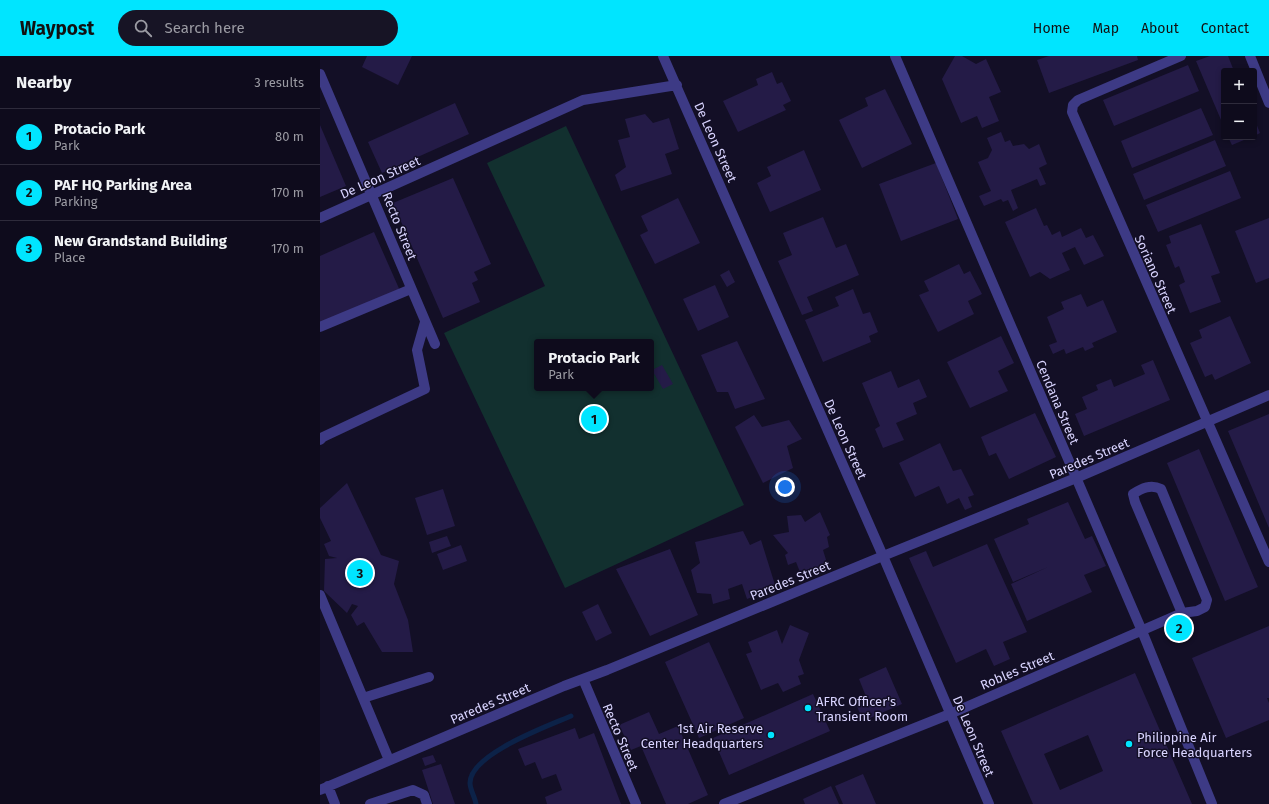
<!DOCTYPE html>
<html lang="en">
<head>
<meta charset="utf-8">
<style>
	body { margin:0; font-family:"Fira Sans",sans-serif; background:#171425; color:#f1f3f6 }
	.controls { position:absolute; right:12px; top:12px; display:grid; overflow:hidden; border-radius:4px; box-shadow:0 2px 6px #0003 }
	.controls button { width:36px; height:36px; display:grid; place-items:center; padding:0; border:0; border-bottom:1px solid #2e2b3b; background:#0e0b1c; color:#f1f3f6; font:20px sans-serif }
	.you { position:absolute; left:465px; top:431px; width:14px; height:14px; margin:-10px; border:3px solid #fff; border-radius:50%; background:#1a73e8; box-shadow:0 0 0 6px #1a73e833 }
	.badge { display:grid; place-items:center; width:26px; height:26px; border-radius:50%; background:#00e5ff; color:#111; font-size:13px; font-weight:700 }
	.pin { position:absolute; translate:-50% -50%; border:2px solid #fff; box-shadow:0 1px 4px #0006 }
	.popup { position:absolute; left:214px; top:283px; width:120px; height:52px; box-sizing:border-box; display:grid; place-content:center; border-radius:4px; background:#0e0b1c; filter:drop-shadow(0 1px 3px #0005); font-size:13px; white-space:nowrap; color:#9b9ba3 }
	.popup b { font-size:15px; color:#f1f3f6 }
	.popup::after { content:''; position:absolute; left:50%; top:100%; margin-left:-8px; border:8px solid transparent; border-top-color:#0e0b1c }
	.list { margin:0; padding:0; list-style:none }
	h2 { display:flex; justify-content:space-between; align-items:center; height:52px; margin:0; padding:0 16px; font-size:17px }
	h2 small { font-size:13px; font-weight:400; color:#9b9ba3 }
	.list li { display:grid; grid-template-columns:26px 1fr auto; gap:12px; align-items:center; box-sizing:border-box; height:56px; padding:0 16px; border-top:1px solid #2e2b3b }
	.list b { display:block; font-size:15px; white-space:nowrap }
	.list p { margin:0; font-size:13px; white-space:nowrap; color:#9b9ba3 }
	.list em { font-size:13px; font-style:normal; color:#9b9ba3 }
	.icon { flex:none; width:22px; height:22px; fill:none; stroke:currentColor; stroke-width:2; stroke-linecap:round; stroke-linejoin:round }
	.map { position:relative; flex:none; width:949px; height:748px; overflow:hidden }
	header { display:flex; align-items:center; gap:24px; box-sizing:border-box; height:56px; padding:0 20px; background:#00e5ff; color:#111 }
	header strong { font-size:19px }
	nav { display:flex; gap:22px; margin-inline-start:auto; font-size:14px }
	.search { width:280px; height:36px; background:#171425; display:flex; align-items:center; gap:10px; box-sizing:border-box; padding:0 14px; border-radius:22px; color:#9b9ba3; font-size:15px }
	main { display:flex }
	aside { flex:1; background:#0e0b1c }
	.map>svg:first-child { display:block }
	.green { fill:#12302f; fill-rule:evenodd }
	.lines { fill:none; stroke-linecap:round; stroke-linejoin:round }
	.stream { stroke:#0c2248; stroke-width:5 }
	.building { fill:#241b47; fill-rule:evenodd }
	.lane { stroke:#3d3a85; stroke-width:10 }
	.poi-dot { fill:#00e5ff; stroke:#130f26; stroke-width:1.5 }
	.labels { text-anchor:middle; stroke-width:3; stroke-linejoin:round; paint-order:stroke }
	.street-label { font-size:13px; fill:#d9d4ff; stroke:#130f26 }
	.poi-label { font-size:13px; fill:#d9d4ff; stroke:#130f26; text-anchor:start }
</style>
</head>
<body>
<header>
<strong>Waypost</strong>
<div class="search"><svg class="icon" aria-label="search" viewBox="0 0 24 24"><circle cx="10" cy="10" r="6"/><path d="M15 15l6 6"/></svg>Search here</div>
<nav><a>Home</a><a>Map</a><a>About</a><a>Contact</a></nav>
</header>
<main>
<aside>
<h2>Nearby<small>3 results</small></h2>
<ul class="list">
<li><span class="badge">1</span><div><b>Protacio Park</b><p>Park</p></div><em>80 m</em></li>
<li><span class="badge">2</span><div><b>PAF HQ Parking Area</b><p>Parking</p></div><em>170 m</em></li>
<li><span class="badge">3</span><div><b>New Grandstand Building</b><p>Place</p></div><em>170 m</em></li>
</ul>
</aside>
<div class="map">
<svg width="949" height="748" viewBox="0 0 949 748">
	<rect width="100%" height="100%" fill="#130f26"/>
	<path class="green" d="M246,70l178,379 -179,83 -121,-255 101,-47 -58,-123zM217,286h114v46h-114z"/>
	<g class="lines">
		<path class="stream" d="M156,748c-1,-7 -6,-14 -6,-21 0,-29 78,-57 101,-67"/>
	</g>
	<path class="building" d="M47,0h45l-14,29 -36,-18z
		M635,0h7l14,8 10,-5 15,33 -12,5 10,24 -17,7 -5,-12 -16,7 -19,-44z
		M729,0h88l1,4 -89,33 -12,-33z
		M890,0h18l6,15h-10v56l-28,-66z
		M868,9l11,26 -85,35 -11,-26z
		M452,16l5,12 5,-2 9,19 -8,4 3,5 -48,22 -15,-31 35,-16 -2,-6z
		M565,33l27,55 -50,24 -23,-48 29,-14 -3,-8z
		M135,47l14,31 -87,39 -14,-31z
		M881,52l12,27 -81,33 -11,-27z
		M325,58l8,9 16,-5 10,31 -14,5 7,20 -51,17 -6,-16 11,-8 -8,-27 12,-3 -5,-18z
		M934,62l6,15 -6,3z
		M0,69l26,61 -26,11z
		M681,76l4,10 5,-2 3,6 11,-2 5,5 10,-5 8,20 -8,4 7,16 -6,2 -3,-7 -26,11 7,18 -5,3 -5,-11 -5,2 -2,-3 -17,7 -5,-10 12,-5 -13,-29 10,-4 4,-8 -5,-12z
		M908,81h23l-19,8z
		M895,84l11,26 -82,34 -11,-26z
		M484,94l17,40 -51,22 -13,-29 14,-7 -4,-9z
		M616,107l22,56 -57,22 -22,-57z
		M910,115l11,27 -83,34 -12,-27z
		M133,122l38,86 -17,8 4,8 -6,3 8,19 -37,16 -50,-115z
		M358,142l22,45 -45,21 -15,-29 8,-4 -7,-15z
		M716,152l8,18 3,-1 5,10 8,-4 2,6 19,-9 5,10 7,-3 11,21 -20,9 -9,-18 -13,6 8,17 -20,9 -10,-7 -10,5 -25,-55z
		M503,161l13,31 10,-4 13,31 -52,22 6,14 -11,4 -24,-54 14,-6 -9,-22z
		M949,162v60l-13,5 -21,-52z
		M881,168l19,49 -9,3 10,26 -31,11 -11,-28 6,-3 -6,-16 -4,2 -9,-23 5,-2 -2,-7z
		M54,176l27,61 -81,36v-73z
		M639,208l5,10 6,-3 12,23 -14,7 6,13 -36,18 -19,-37 10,-4 -5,-10z
		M409,214l6,12 -8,5 -7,-12z
		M395,229l14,32 -31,14 -15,-32z
		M533,233l10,25 7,-2 8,20 -9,4 2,6 -48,20 -18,-42 34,-14 -4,-9z
		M761,238l6,13 16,-7 14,32 -25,11 2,4 -9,4 -2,-4 -17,7 -2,-5 -11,5 -4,-9 8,-3 -10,-25 17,-8 -3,-7z
		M910,260l21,47 -36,17 -3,-6 -7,3 -15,-34 12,-5 -3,-8z
		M681,280l13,27 -16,8 10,20 -38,17 -23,-46z
		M417,285l28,58 -30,10 -7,-17h-11l-16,-37z
		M833,304l17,40 -86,36 -9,-22 12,-5 -5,-12 16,-7 -2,-5 15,-6 3,8 31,-13 -4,-9z
		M342,309l11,19 -10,5 -11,-19z
		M571,315l7,17 21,-9 8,18 -14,6 4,11 -21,9 8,17 -21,8 -8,-19 5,-3 -18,-43z
		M715,357l21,44 -47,22 -13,-26 -7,3 -8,-19z
		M949,358v114l-41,-97z
		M434,359l8,12 27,-7 13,19 -15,7 6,22 -30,15 -28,-56z
		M620,387l13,28 8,-2 13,26 -6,2 4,10 -7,3 -6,-12 -12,6 -8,-18 -24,11 -16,-34z
		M879,393l59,138 -33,14 -58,-138z
		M27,427l34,72 18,6 -5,23 14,36 5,32h-31l-18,-30 -7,4 -6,-11 7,-9 -6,-2 -5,9 -23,-22 1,-32 12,-1 -8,-2 -5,-12 7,-3 -11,-23v-10z
		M123,433l12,37 -28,9 -12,-37z
		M748,446l17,37 7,-3 14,30 -22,9 8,17 -65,29 -16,-37 37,-17 -35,15 -19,-43 35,-15 -2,-5z
		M500,456l10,23 -3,2 2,10 -6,3 4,13 -25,14 -6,-15 -8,3 -3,-10 3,-2 -15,-18 16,-3 -2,-16 14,-1 4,7z
		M423,475l7,14 11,-5 15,48 -29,11 -5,-15 -14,5 2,10 -17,5 -2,-10 -14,-1 -6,-23 9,-7 -5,-21z
		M127,480l4,10 -19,7 -3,-11z
		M667,488l40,88 -24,10 7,17 -16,7 -8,-17 -30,14 -47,-105 17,-7 7,16z
		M141,489l6,16 -24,9 -6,-16z
		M350,493l28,66 -48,21 -34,-67z
		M278,548l14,29 -16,8 -14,-29z
		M470,569l19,8 -10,27 5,14 -6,2 3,8 -18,8 -5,-9 -17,7 -15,-36 6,-2 -4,-10 29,-12 5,14z
		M949,570v72h-2l2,5v17l-43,18 -34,-80z
		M389,586l35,76 -45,20 -34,-76z
		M566,611l16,37 -39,17 -7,-17 11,-5 -8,-20z
		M815,617l57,131h-159l-32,-73zM768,679l15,36 -43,19 -16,-36z
		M493,638l17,37 -101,44 -16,-37z
		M329,656l10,22 19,-8 30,69 -20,9h-22l-25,-58 -10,4 -12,-25z
		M255,672l4,11 15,-6 27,71h-74l-2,-7 17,-7 -6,-16 -14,5 -7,-17 -10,4 -7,-17z
		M113,699l3,7 -11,4 -3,-8z
		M121,708l14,40h-22l-11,-34z
		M543,718l13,30h-33l-8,-18z
		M511,730l8,18h-34l-2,-5z"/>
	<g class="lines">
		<path class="lane" d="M343,0l220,500 106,248
			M575,0l247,575 70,173
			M861,0l-103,44 -5,5 -1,7 197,450
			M930,0l19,47
			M0,18l115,270
			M0,162l263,-118 94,-15
			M0,271l91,-38
			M0,384l3,-3 102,-48 -8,-39 8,-28
			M0,539l69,165
			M263,623l53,125
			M43,642l66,-21
			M8,730l7,18
			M0,734l244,-104 43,-16 276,-114 193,-78 193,-83
			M50,748l43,-14 11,5 3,9
			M404,748l226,-90 232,-101 15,-2 8,-4 2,-7 -46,-111c-10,-5 -19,-1 -28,5l2,8 47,111"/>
	</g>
	<g class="poi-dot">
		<circle cx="488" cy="652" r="4"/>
		<circle cx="451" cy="679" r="4"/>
		<circle cx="809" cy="688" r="4"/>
	</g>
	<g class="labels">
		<g class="street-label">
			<text transform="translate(396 86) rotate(66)" y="5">De Leon Street</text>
			<text transform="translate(60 121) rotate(-24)" y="5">De Leon Street</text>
			<text transform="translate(80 170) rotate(68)" y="5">Recto Street</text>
			<text transform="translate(836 218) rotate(66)" y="5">Soriano Street</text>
			<text transform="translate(738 346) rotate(67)" y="5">Cendana Street</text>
			<text transform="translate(526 383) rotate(66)" y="5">De Leon Street</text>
			<text transform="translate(769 402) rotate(-23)" y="5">Paredes Street</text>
			<text transform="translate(470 524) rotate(-22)" y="5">Paredes Street</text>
			<text transform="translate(697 614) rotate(-23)" y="5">Robles Street</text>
			<text transform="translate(170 647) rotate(-23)" y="5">Paredes Street</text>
			<text transform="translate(654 680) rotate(67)" y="5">De Leon Street</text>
			<text transform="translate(301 681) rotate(67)" y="5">Recto Street</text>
		</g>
		<g class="poi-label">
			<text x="496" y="650">AFRC Officer's<tspan x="496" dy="15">Transient Room</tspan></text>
			<text x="443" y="677" text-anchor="end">1st Air Reserve<tspan x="443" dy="15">Center Headquarters</tspan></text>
			<text x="817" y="686">Philippine Air<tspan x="817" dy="15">Force Headquarters</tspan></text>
		</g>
	</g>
</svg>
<div class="controls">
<button>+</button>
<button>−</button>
</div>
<div class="you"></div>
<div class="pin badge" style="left:274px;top:363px">1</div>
<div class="popup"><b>Protacio Park</b>Park</div>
<div class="pin badge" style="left:859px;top:572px">2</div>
<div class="pin badge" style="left:40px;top:517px">3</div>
</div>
</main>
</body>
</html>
